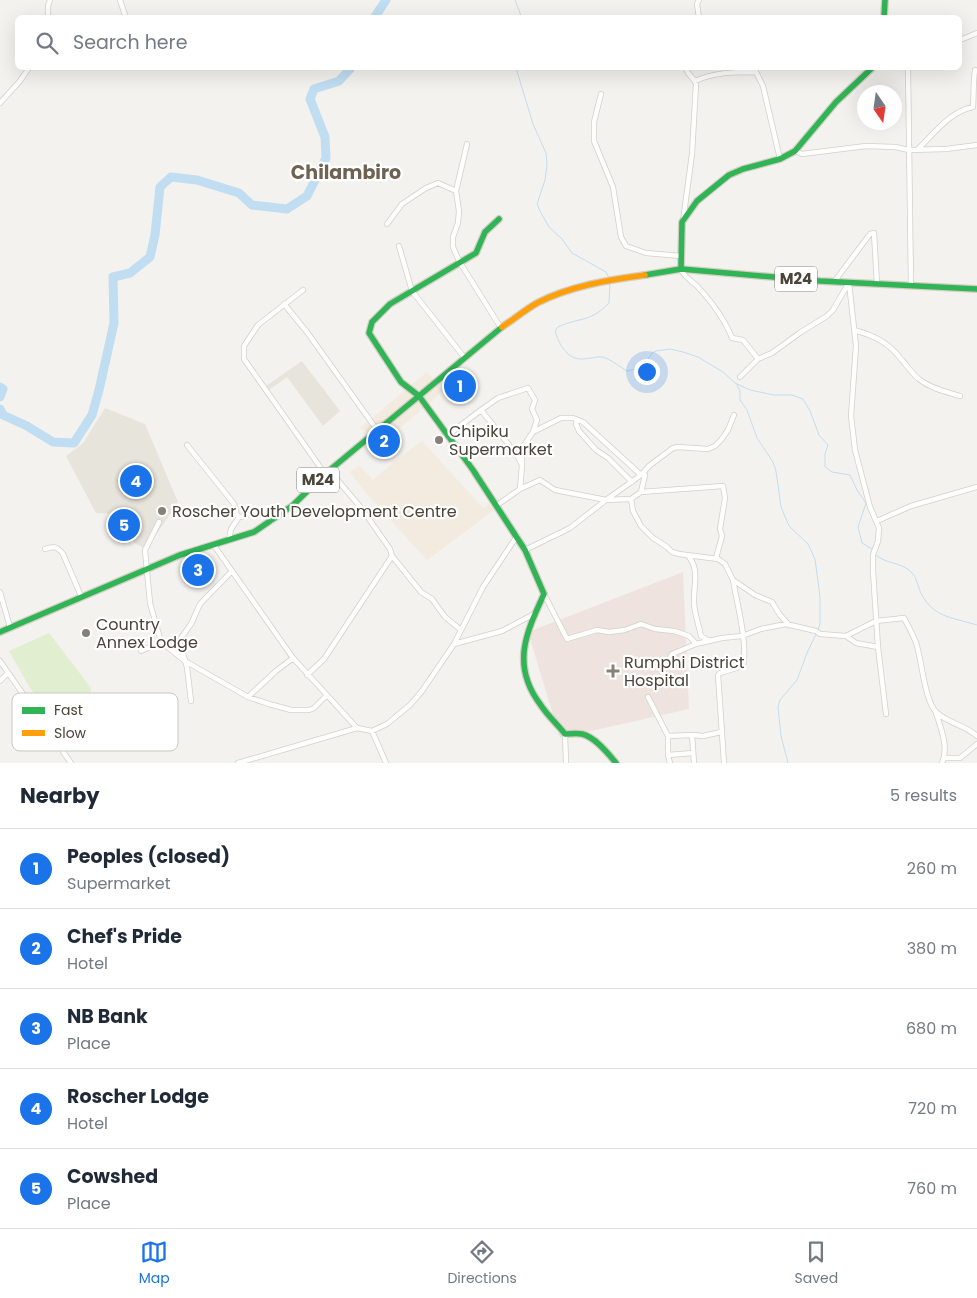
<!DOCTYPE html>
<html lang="en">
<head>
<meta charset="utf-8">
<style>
	body { margin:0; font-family:Poppins,sans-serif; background:#f6f6f7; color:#1f2937 }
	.compass { position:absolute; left:857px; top:85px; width:45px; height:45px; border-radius:50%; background:#fff; box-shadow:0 5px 20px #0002; rotate:167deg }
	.you { position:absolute; left:646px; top:371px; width:18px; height:18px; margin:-12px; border:4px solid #fff; border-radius:50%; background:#1a73e8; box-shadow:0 0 0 8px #1a73e833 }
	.badge { display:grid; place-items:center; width:32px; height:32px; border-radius:50%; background:#1a73e8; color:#fff; font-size:16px; font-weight:700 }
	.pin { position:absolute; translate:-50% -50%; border:2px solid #fff; box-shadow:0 1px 5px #0006 }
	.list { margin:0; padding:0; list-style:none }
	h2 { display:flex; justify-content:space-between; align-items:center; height:65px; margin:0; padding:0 20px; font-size:21px }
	h2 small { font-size:16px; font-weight:400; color:#747a83 }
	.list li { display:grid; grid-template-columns:32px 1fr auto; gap:15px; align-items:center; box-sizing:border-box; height:80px; padding:0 20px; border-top:1px solid #e0e1e3 }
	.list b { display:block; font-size:19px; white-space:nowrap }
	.list p { margin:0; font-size:16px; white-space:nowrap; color:#747a83 }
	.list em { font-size:16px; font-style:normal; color:#747a83 }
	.icon { flex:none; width:28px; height:28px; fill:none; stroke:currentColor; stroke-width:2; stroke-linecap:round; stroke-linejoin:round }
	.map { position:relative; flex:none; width:977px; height:763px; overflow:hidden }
	.search { position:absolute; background:#fff; box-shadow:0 5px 20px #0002; left:15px; right:15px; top:15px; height:55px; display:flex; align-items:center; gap:12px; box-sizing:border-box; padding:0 18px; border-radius:8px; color:#747a83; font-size:19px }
	.sheet { height:465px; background:#fff }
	nav { display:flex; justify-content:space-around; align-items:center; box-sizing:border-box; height:70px; border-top:1px solid #e0e1e3; background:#fff; font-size:14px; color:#747a83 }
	nav a { display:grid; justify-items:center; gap:2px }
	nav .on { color:#1a73e8 }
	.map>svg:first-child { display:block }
	.residential { fill:#e7e4dc }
	.commercial { fill:#f3ebdf }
	.medical { fill:#eee3df }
	.green { fill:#e1eecf }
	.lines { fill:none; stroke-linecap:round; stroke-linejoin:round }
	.stream { stroke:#c0ddf1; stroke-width:1 }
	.river { stroke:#c0ddf1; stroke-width:9 }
	.street-casing { stroke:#d2d0cb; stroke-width:6 }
	.fast-casing { stroke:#d3cfc5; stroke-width:8 }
	.slow-casing { stroke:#d3cfc5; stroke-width:8 }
	.street { stroke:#fdfdfc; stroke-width:4.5 }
	.fast { stroke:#30b455; stroke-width:5.5 }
	.slow { stroke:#ff9f0a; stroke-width:5.5 }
	.poi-dot { fill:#868178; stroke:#fff; stroke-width:2 }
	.labels { text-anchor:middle; stroke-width:4.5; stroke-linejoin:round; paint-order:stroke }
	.shield { fill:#fff; stroke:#817c74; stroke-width:1 }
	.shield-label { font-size:15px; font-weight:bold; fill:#4b4439 }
	.poi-label { font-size:16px; fill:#4b4439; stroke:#fff; text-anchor:start }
	.quarter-label { font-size:19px; font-weight:bold; fill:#6e6250; stroke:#fff }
	.key { fill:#fff; stroke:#c9c7c4; stroke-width:1 }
	.key-label { font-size:14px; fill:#4b4439 }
</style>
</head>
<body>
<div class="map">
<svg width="977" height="763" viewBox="0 0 977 763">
	<rect width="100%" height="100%" fill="#f4f2ee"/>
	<path class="residential" d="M302,361l38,50 -17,15 -36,-49 -18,13 -3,-4z
		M105,408l40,16 33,78 -31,47 -13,-6 -4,-28 -34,-2 -30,-57 17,-13z"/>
	<path class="commercial" d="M427,372l16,19 -59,51 -24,-14z
		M422,441l61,67 6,-4 5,6 -67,50 -62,-68 -15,-20 9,-7 14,15 22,-19z"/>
	<path class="medical" d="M683,572l6,137 -129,29 -32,-106z"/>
	<path class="green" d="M49,633l42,55 -3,17 -31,19 -27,-36 -21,-37z"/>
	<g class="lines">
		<path class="stream" d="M515,0l7,18
			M516,68l17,56 13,29 1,12 -2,15 -8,24 4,9 8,14 13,12 10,14 34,19 3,6
			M610,282l-1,21c-19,20 -30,14 -51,24l-3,4c4,13 12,29 28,28 6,0 13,-3 20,-2 7,2 17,10 24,14l13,-3 5,-4 7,-11 4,-2 14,-2 13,3 15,5 25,15 12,11 15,7 24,5h18l11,4 7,12 9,24 9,10 -3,9v13l7,5 18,3 7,15 9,13 -8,24 4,16 10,6 1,3
			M737,385l3,6v9l7,10 10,28 16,24 3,9 5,36 8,19 19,18 7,15 5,38v27l-2,6
			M876,555c10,9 24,7 34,16 8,7 7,15 12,24 12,23 33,23 55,30
			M788,763l-7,-27 -3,-29 2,-7 17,-20 10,-27 9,-19"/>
		<path class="river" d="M374,18l12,-18
			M0,387l3,2 -3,8
			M0,409l3,6 24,11 26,16 21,1 18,-28 7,-25 15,-67 -1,-46 17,-4 20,-16 5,-22 5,-48 11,-10 26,3 42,13 13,12 35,4 20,-13 19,-38 -1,-21 -15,-38 4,-10 25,-8 12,-13"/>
		<g class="street-casing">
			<path id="street" d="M120,0l6,18
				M699,0l-2,4 2,14
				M48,18v-12l2,-6
				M960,40l17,-7
				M754,68l9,18 17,73
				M908,68l3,218
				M695,81c20,-9 40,-9 61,-9
				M601,94l-7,28v19l19,46 8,50 5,9 20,7 35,3
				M0,103l20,-22 9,-13
				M467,144l-11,47 3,20 -1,12 -5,14v10l6,14 42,67
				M918,149c17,-16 31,-37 55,-42 1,-13 0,-24 2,-37
				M795,151l7,3 64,-8 29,1 14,3 37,-1 31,-4
				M683,221l9,-67 4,-70c-2,-7 -9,-9 -10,-16
				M387,224l15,-20 24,-16 12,-5 18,8
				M399,246l13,45 52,66
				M681,269c2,7 11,12 16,17 13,14 28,34 35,52l11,2 15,19
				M834,282l36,-48 4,-1 3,51
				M849,283l7,63 -5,70 4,34 15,57 9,21 -1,13 -5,14v16l5,76 8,67
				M303,290l-45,35 -14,21v13l81,115
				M284,304l23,28 70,98
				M854,330c21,6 34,12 48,30 6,7 11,15 18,20 12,9 27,12 40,16
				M740,377l18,-18 14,-6 29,-21 26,-16 6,-6 14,-24
				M481,410l17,-12 30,-10 7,12 -3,9 5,11 -4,12
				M577,420l-1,4 3,7 17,19 12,8 24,24
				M448,435l33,-25 36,45 5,10 -2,24
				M187,445l47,59 3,11 2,2c6,0 9,-4 15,-4 4,-1 6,0 10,-2l8,10
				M522,465v-17l11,-16 28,-14h12l10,4 58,53h4l-4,17
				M631,499l10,-7 82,-6 2,12 -5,31 2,7 -6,22
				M496,506l24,-17 20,-9 15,10 51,10 25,-1 2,12 8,15 12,12 14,9 5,5 7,2 39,5 7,5 8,16 22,15 17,7 8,13 9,10
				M877,521l34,-15 66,-19
				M159,522l-14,28 5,53 11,39 24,19 63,36 21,7 22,6h18l5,-2 12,-12
				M229,540l2,-11 8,-12
				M213,544l80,114 64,70
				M45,549c9,-3 12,-3 18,5l18,42
				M525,550l45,-22 36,-28 35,-25 8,-9 24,-18 5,-1 30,2 7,-3 6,-6 7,-10 6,-15
				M392,556l29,36 11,7 13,18 16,13
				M689,557c11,13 4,31 5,47 1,11 5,22 7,32l8,5
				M0,592l10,35
				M544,594l23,45 30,-9 12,2 16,-2 16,-6 14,5 19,2 15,5 7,8
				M846,636l30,-15 28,-3c4,8 9,16 12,25 6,16 8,58 21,70 11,10 28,12 40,23
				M454,644l29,-57 34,-51
				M141,651l20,-9 18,-1
				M0,661l71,102
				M662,673l10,-19 24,-10 26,-6 20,-2 19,-7 25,-5 30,7 4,3 26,2 10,7 22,4
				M307,675l17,-16 68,-103 -2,-7 -28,-40 -33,-39
				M0,681l8,-8
				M248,697l28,-26 17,-13
				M648,697l20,39 24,-1 2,28
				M191,701l-4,-34 -8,-26 12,-17 9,-20 32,-33
				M936,713c5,15 13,35 6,50
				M372,731l14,32
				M565,734l1,29
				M692,735l11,1 18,-4
				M668,736v19l2,8
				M668,755l25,-2
				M944,758h16l17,-14
				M238,763l119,-35 15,3 15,-7 23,-19 12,-14 32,-47 48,-13 32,-17
				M724,763l-6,-88 2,-2 23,-7c5,-22 -6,-63 -10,-86"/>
		</g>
		<g class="fast-casing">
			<path id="fast" d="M884,18l1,-18
				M499,219l-14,13 -9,21 -86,51 -18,18 -3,11 32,49 18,14 54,74 52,80 19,44c-18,39 -33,71 -4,110 7,11 17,20 25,30 5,0 11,-1 17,0 13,3 26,19 34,29
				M681,269l1,-47 15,-21 32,-26 14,-6 37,-10 15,-8 41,-49 36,-34
				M645,275l36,-6 139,12 157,8
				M0,632l180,-77 74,-23 38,-26 33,-32 177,-147"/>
		</g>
		<g class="slow-casing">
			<path id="slow" d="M502,327c12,-8 23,-17 35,-24 33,-17 71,-23 108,-28"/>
		</g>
		<use href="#street" class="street"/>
		<use href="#fast" class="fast"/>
		<use href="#slow" class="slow"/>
	</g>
	<g class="poi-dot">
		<circle cx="439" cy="440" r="5"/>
		<circle cx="162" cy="511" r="5"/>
		<circle cx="86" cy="633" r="5"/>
		<path d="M610.5 663.5h5v5h5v5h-5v5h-5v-5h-5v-5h5z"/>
	</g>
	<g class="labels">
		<g class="shield">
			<rect x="775" y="266.5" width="42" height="25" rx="4"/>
			<rect x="297" y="467.5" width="42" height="25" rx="4"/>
		</g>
		<g class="shield-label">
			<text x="796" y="284">M24</text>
			<text x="318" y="485">M24</text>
		</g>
		<g class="poi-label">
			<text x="449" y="437">Chipiku<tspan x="449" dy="18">Supermarket</tspan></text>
			<text x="172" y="517">Roscher Youth Development Centre</text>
			<text x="96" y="630">Country<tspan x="96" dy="18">Annex Lodge</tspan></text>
			<text x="624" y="668">Rumphi District<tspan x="624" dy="18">Hospital</tspan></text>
		</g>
		<g class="quarter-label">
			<text x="346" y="179">Chilambiro</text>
		</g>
	</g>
	<rect x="12" y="693" width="166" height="58" rx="8" class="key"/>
	<rect x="22" y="707" width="23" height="7" fill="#30b455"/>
	<rect x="22" y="730" width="23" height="6" fill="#ff9f0a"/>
	<g class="key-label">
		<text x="54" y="715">Fast</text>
		<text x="54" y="738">Slow</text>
	</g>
</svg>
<svg class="compass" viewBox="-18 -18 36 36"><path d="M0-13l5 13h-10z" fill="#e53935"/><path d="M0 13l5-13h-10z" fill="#747a83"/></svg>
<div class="you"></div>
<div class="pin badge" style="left:460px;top:386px">1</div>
<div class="pin badge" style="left:384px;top:441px">2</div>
<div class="pin badge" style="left:198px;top:570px">3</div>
<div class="pin badge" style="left:136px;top:481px">4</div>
<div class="pin badge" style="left:124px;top:525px">5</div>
<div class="search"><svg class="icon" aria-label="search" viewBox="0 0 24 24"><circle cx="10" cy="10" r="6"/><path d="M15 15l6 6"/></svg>Search here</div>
</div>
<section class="sheet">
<h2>Nearby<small>5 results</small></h2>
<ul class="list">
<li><span class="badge">1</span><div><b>Peoples (closed)</b><p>Supermarket</p></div><em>260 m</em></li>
<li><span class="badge">2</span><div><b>Chef's Pride</b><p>Hotel</p></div><em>380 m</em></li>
<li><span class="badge">3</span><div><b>NB Bank</b><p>Place</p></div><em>680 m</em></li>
<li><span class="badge">4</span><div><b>Roscher Lodge</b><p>Hotel</p></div><em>720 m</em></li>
<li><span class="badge">5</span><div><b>Cowshed</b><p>Place</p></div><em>760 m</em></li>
</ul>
</section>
<nav>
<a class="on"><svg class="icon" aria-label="map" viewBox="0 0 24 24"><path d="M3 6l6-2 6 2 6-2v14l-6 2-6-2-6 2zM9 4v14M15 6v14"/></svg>Map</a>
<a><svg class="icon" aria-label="directions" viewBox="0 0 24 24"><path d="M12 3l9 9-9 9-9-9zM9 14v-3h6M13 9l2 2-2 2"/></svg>Directions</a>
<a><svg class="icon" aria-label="saved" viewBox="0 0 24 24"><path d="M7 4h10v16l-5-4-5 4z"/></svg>Saved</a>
</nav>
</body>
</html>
